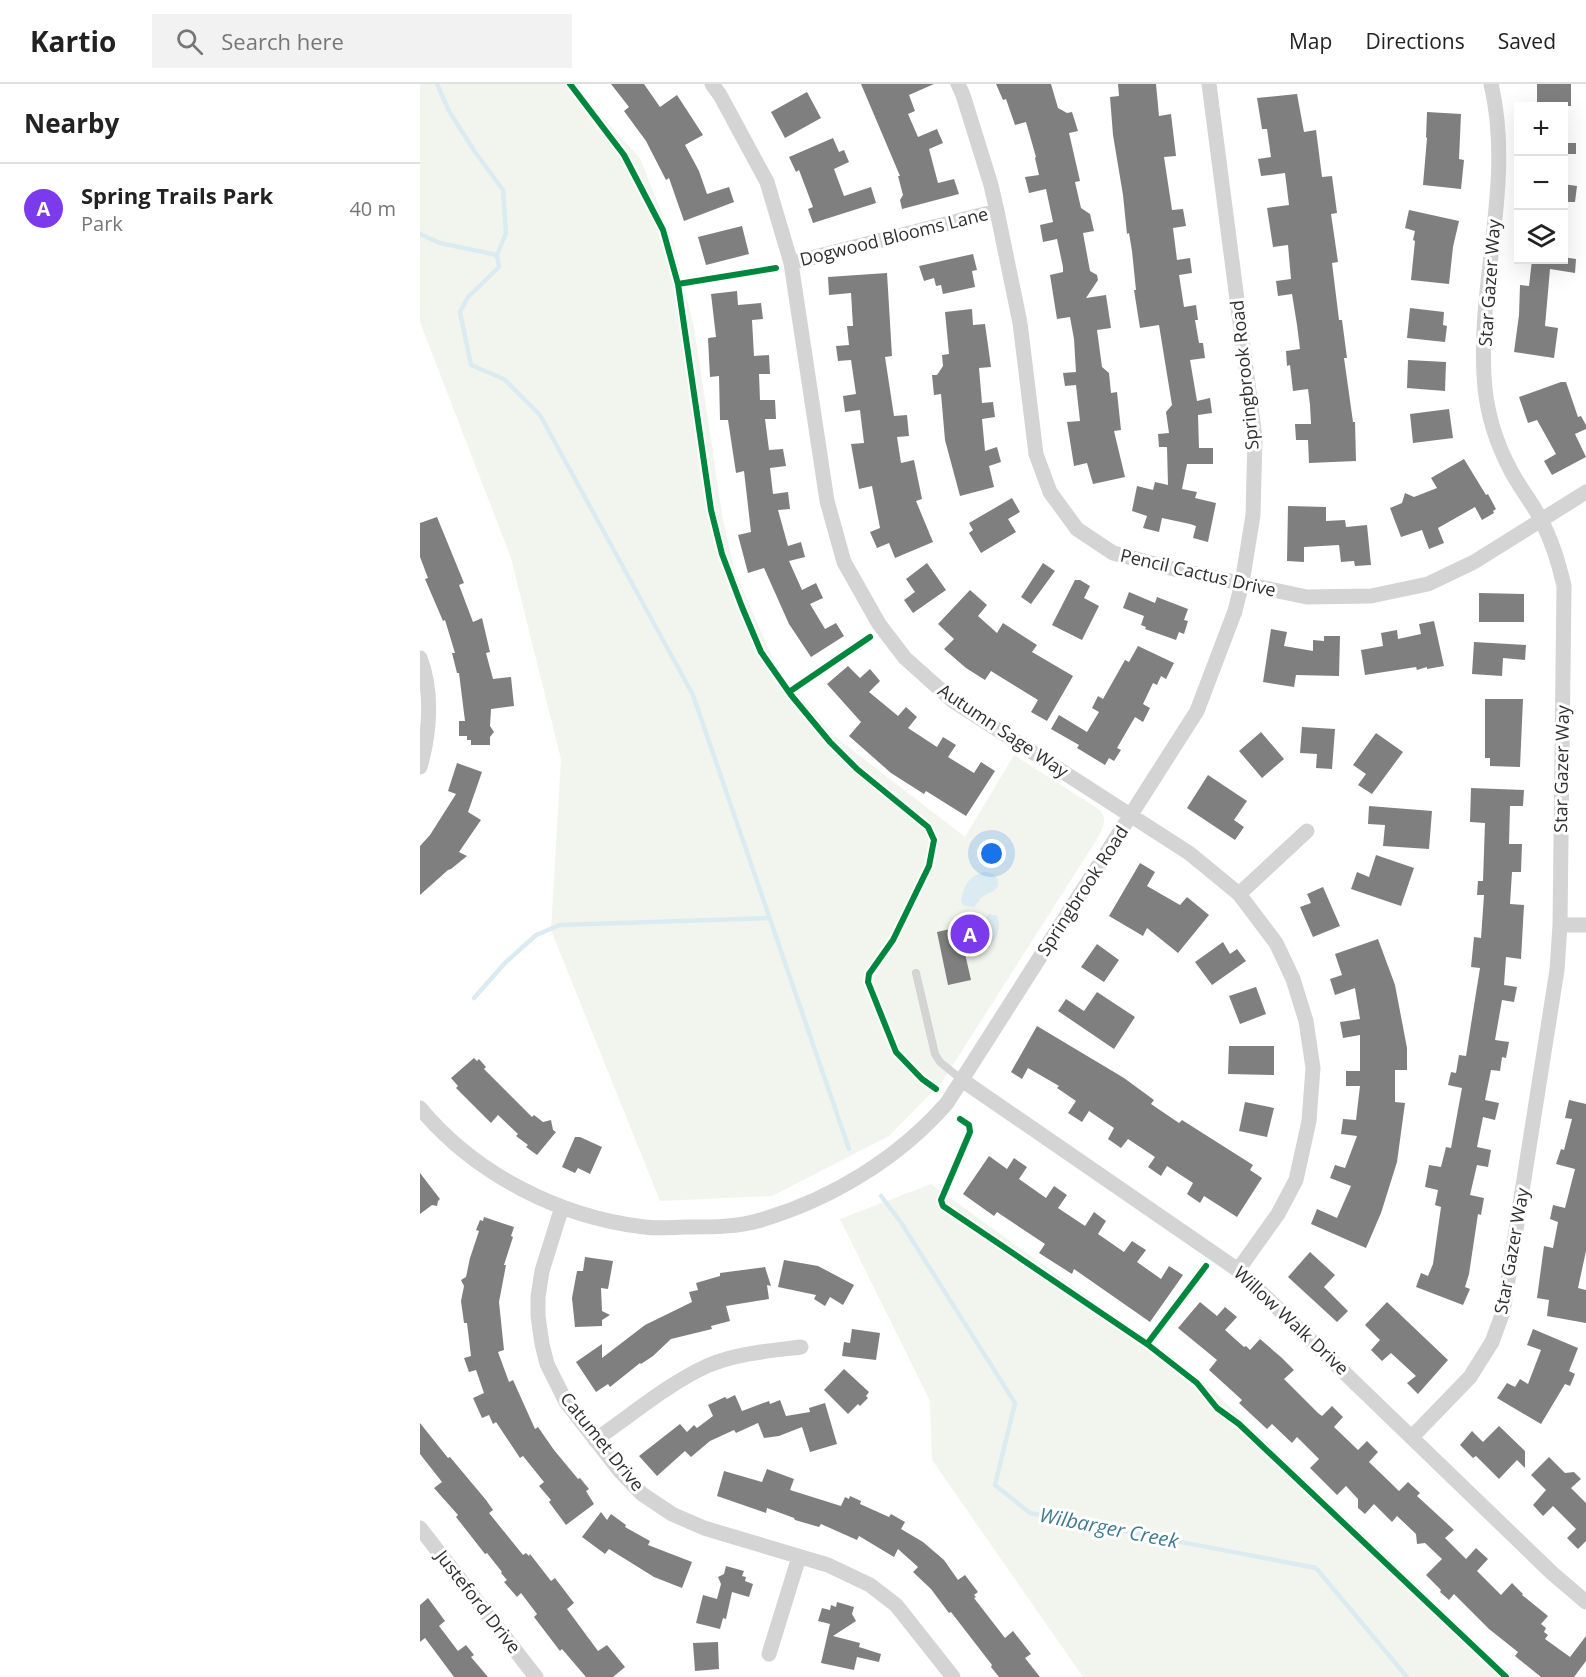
<!DOCTYPE html>
<html lang="en">
<head>
<meta charset="utf-8">
<style>
	body { margin:0; font-family:"Open Sans",sans-serif; background:#f2f2f2; color:#222 }
	.controls { position:absolute; right:18px; top:18px; display:grid; overflow:hidden; border-radius:0px; box-shadow:0 6px 24px #0002 }
	.controls button { width:54px; height:54px; display:grid; place-items:center; padding:0; border:0; border-bottom:2px solid #e0e0e0; background:#fff; color:#222; font:30px sans-serif }
	.you { position:absolute; left:572px; top:770px; width:21px; height:21px; margin:-15px; border:4px solid #fff; border-radius:50%; background:#1a73e8; box-shadow:0 0 0 9px #1a73e833 }
	.badge { display:grid; place-items:center; width:39px; height:39px; border-radius:50%; background:#7c3aed; color:#fff; font-size:20px; font-weight:700 }
	.pin { position:absolute; translate:-50% -50%; border:3px solid #fff; box-shadow:0 2px 6px #0006 }
	.list { margin:0; padding:0; list-style:none }
	h2 { display:flex; justify-content:space-between; align-items:center; height:78px; margin:0; padding:0 24px; font-size:26px }
	h2 small { font-size:20px; font-weight:400; color:#767676 }
	.list li { display:grid; grid-template-columns:39px 1fr auto; gap:18px; align-items:center; box-sizing:border-box; height:90px; padding:0 24px; border-top:2px solid #e0e0e0 }
	.list b { display:block; font-size:22px; white-space:nowrap }
	.list p { margin:0; font-size:20px; white-space:nowrap; color:#767676 }
	.list em { font-size:20px; font-style:normal; color:#767676 }
	.icon { flex:none; width:33px; height:33px; fill:none; stroke:currentColor; stroke-width:2; stroke-linecap:round; stroke-linejoin:round }
	.map { position:relative; flex:none; width:1166px; height:1593px; overflow:hidden }
	header { display:flex; align-items:center; gap:36px; box-sizing:border-box; height:84px; padding:0 30px; background:#fff; border-bottom:2px solid #e0e0e0 }
	header strong { font-size:28px }
	nav { display:flex; gap:33px; margin-inline-start:auto; font-size:21px }
	.search { width:420px; height:54px; background:#f2f2f2; display:flex; align-items:center; gap:15px; box-sizing:border-box; padding:0 21px; border-radius:0px; color:#767676; font-size:22px }
	main { display:flex }
	aside { flex:1; background:#fff }
	.map>svg:first-child { display:block }
	.green { fill:#f2f5ed }
	.water { fill:#dbebf2 }
	.lines { fill:none; stroke-linecap:round; stroke-linejoin:round }
	.stream { stroke:#dbebf2; stroke-width:4.5 }
	.building { fill:#7f7f7f }
	.service { stroke:#d4d4d4; stroke-width:8 }
	.minor { stroke:#d4d4d4; stroke-width:15 }
	.cycleway-casing { stroke:#fff; stroke-width:10 }
	.cycleway { stroke:#00873e; stroke-width:6 }
	.labels { text-anchor:middle; stroke-width:6; stroke-linejoin:round; paint-order:stroke }
	.street-label { font-size:18px; fill:#303030; stroke:#fff }
	.water-label { font-size:20px; font-style:italic; fill:#3f7b90; stroke:#fff }
</style>
</head>
<body>
<header>
<strong>Kartio</strong>
<div class="search"><svg class="icon" aria-label="search" viewBox="0 0 24 24"><circle cx="10" cy="10" r="6"/><path d="M15 15l6 6"/></svg>Search here</div>
<nav><a>Map</a><a>Directions</a><a>Saved</a></nav>
</header>
<main>
<aside>
<h2>Nearby<small></small></h2>
<ul class="list">
<li><span class="badge">A</span><div><b>Spring Trails Park</b><p>Park</p></div><em>40 m</em></li>
</ul>
</aside>
<div class="map">
<svg width="1166" height="1593" viewBox="0 0 1166 1593">
	<rect width="100%" height="100%" fill="#fff"/>
	<path class="green" d="M0,0h158l10,18 52,56 33,84 21,85 29,193 12,52 44,101 54,62 132,102 49,-82 86,55c7,10 4,15 -1,26l-157,246 -53,54 -117,60 -112,5 -109,-271 10,-171 -50,-201 -91,-236z
		M511,1100l265,191 318,302h-431l-151,-217 -2,-59 -90,-182z"/>
	<path class="water" d="M564,788c5,0 10,1 13,6 6,14 -11,14 -17,21 -2,3 -4,6 -6,8l-10,-1 -3,-4c3,-16 6,-25 23,-30z
		M569,830l8,2c4,11 2,19 -6,28l-12,2 -4,-3 -1,-10c8,-6 10,-15 15,-19z"/>
	<g class="lines">
		<path class="stream" d="M17,0l12,27 26,41 28,38 3,43 -9,22
			M0,150l20,9 57,12 2,12 -31,30 -8,15 11,53 33,14 36,36 153,280 156,454
			M54,914l31,-35 31,-28 24,-10 210,-7
			M461,1112l19,25 115,182 -20,82 35,28 286,55 91,109"/>
	</g>
	<path class="building" d="M191,0h33l16,23 17,-12 26,40 -18,10 14,26 8,23 22,-7 5,15 -50,19 -15,-43 -3,2 -20,-39 -22,-30 5,-4z
		M441,0h73l-25,11 6,16 -7,3 10,23 19,-8 6,14 -14,6 9,34 16,-4 5,15 -57,15 -2,-9 3,-5 -5,-19h2z
		M576,0h55l7,24 9,5 5,-1 6,19 -9,2 11,48 -5,1 6,26 9,6 4,17 -11,2 7,38 7,4 1,5 -12,18 20,-3 5,33 -14,2 5,37 7,6 2,20 6,-1 4,38 -7,1 11,46 -32,7 -6,-21 -13,3 -7,-44 13,-1 -4,-36 -11,1 -2,-13 13,-1 -2,-33 -4,-22 -13,2 -7,-44 13,-3v-5l-6,-28 -14,3 -3,-17 13,-3 -7,-33 -17,4 -4,-16 14,-2 -4,-17 1,-1 -10,-35 -11,3 -9,-26 -3,1z
		M698,0h38l3,32 12,-2 5,42 -12,1 8,53 11,-1 3,17 -13,2 4,32 13,-2 2,15 -13,2 5,32 12,-2 2,15h-3l4,23h4l2,15 -15,2 7,41 13,-3 2,15 -14,2 1,33h14v16h-26l-5,25 15,3 -2,6 21,5 -8,39 -15,-4 3,-12 -6,-2 -28,-6 -3,14 -16,-4 4,-12 -15,-5 5,-25 16,4 2,-8 13,3 -1,-38h-8l-1,-13 11,-1 -3,-21 6,-7 -13,-80 -19,3 -6,-38h2l-4,-39 -3,-18 -2,1 -4,-39 -10,-60 -3,-38 9,-1z
		M1117,0h34v22h-34z
		M387,8l14,26 -36,20 -14,-26z
		M877,10l7,38 12,-2 6,47 10,-1 5,37 -6,1 7,48 -6,1 7,57h3l5,38h-3l9,64h2l1,39 -47,2 -1,-23h-12l-1,-16h16l-1,-19 -2,-16 -15,2 -3,-26 -3,1 -1,-15 14,-2 -3,-24 -5,-31 -14,2 -2,-15 15,-2 -3,-34 -15,2 -6,-39 22,-3 -4,-32 -24,3 -3,-17 13,-2 -4,-28h-5l-5,-31z
		M1007,28l34,2 -2,45 5,1 -3,29 -38,-4 4,-47 -1,-1z
		M413,54l6,14 5,-2 5,12 -15,7 10,27 27,-9 5,16 -63,20 -5,-14 5,-2 -14,-37 -3,2 -7,-15z
		M1143,59h13v11h-13z
		M1143,100l14,2 -2,16h-12z
		M989,126l50,11 -6,26 -4,37 -38,-4 4,-39 -2,-1 2,-9 -10,-3z
		M322,142l7,28 -43,11 -8,-28z
		M553,170l4,16 -5,1 3,16 -32,7 -2,-9 -5,1 -2,-8 -10,3 -5,-15z
		M1143,173l13,2 -1,14 -25,-4 -5,57 13,2 -4,30 -40,-6 5,-37 1,-30 9,1 3,-26h31z
		M467,189l5,83 -7,1 9,59 13,-1 2,21 -12,1 4,26 13,-3 8,39 -6,2 17,41 -38,16 -6,-15 -12,5 -7,-16 10,-4 -8,-42 -13,3 -8,-45 13,-1 -4,-33 -15,2 -2,-16 13,-2 -5,-34 -13,1 -2,-15 13,-1 -2,-19h6l-2,-33 -22,2 -1,-18z
		M317,207l1,14 23,-2 2,16 -11,1 2,36 15,-1 1,19h-11l1,26h15l1,19h-11l4,31 14,-1 3,17 -16,2 3,26 15,-2 2,17 -12,1 10,36 13,-4 4,15 -16,4 13,29 14,-7 7,15 -13,6 15,25 11,-6 8,13 -33,21 -22,-33 -25,-56 -16,5 -10,-38 13,-3 -7,-61 -8,2 -8,-53h-8l-1,-44 -9,1 -2,-39 8,-1 -5,-43z
		M990,224l34,4 -1,13 4,1 -2,16 -38,-4z
		M552,225l1,16 12,-1 6,43 -12,1 3,35 11,-1 2,15 -13,2 3,32 12,-4 4,15 -12,4 5,21 -34,9 -15,-56 -4,-46 -7,1 -2,-20h5l6,-9 -1,-11 7,-1 -4,-42z
		M988,276l38,2 -1,29 -38,-3z
		M1141,298h5l12,35 3,-1 5,9v4l-11,5 11,23 -34,18 -8,-14 12,-7 -19,-34 -9,3 -9,-26z
		M1029,325l4,29 -40,5 -3,-29z
		M1044,375l22,36 2,-1 8,15 -3,2 1,2 -12,7 -7,-13 -37,21 6,15 -15,6 -7,-19 -21,7 -11,-29 12,-5 3,-10 9,4 23,-9 -6,-10z
		M592,414l8,14 -12,7 8,13 -35,21 -12,-20 4,-3 -4,-7z
		M868,422l38,1v14l19,-1 1,7 21,-2 4,40 -16,1 -1,-5 -13,1 -2,-17 -35,2v15l-17,-1z
		M17,433l27,66 -5,2 14,37 9,-4 8,34 -4,1 7,26 18,-2 3,29 -23,3 -1,17 4,6 -4,5v8h-19v-5h-4v-4h-8v-15h6l-6,-48h-2l-5,-20h3l-10,-33 -2,1 -18,-42 3,-1 -8,-21v-34z
		M507,479l19,27 -33,23 -9,-13 11,-8 -9,-13z
		M623,479l12,8 -24,33 -10,-7z
		M655,496h5l10,6 -6,12 15,8 -17,34 -30,-15z
		M550,506l17,15 -9,11 19,17 6,-10 34,22 -5,7 41,24 -26,45 -16,-9 7,-12 -47,-29 -6,9 -19,-12 -22,-19 10,-10 -16,-15z
		M709,508l26,11 2,-6 31,12 -4,11 4,1 -4,13 -5,-2 -3,8 -31,-11 1,-2 -5,-2 3,-9 -21,-8z
		M1059,509l45,1v28h-45z
		M1014,537l10,45 -17,3v-2l-10,3 -1,-3 -51,8 -4,-25 22,-4 -2,-13 16,-3 1,9 23,-5 -2,-10z
		M851,545l16,3 -3,14 29,5v-11l11,1v-5h16l-1,40 -43,-1 -2,12 -31,-5z
		M1054,558l52,3 -1,15 -22,-2 -1,18 -30,-2z
		M718,562l36,17 -8,16 -5,-3 -4,9 -4,-2 -10,21 7,4 -7,14 -8,-5 -18,31 4,2 -7,11 -5,-3 -4,7 -28,-17 2,-3 -28,-16 8,-14 28,17 12,-20 -7,-4 6,-12 5,3 22,-39 4,2z
		M428,582l12,12 10,-9 10,12 -11,11 29,24 8,-9 11,10 -9,11 29,19 6,-10 13,8 -8,12 26,16 7,-11 14,9 -29,45 -40,-25 -2,3 -33,-21 -42,-37 12,-14 -34,-38z
		M1065,615h38l-3,68 -30,-1v-8h-5z
		M882,643l33,2 -3,40 -16,-1 1,-14 -17,-1z
		M841,648l23,27 -22,19 -23,-27z
		M956,649l27,19 -31,42 -14,-9 8,-11 -13,-9z
		M37,679l25,9 -14,40 13,8 -22,32 8,4 -16,13 -3,1 -28,25v-49l10,-11 26,-41 -8,-3z
		M788,691l39,26 -13,19 10,7 -9,13 -48,-32z
		M1051,704l53,2 -1,16h-13l-1,38h13l-1,28h-9l-2,32 14,1 -3,54 -15,-2 -2,28 13,2 -3,15 -12,-2 -7,40 14,2 -3,16 -4,-1 -2,14 -9,-1 -6,30 14,3 -4,17 -12,-3 -6,30 14,3 -3,17 -11,-2 -7,30 14,3 -3,17 -3,-1 -9,60 -4,13 5,2 -7,16 -47,-18 5,-14 7,3 5,-12 8,-57 -6,-2 3,-15 -13,-3 4,-22 12,2 5,-20 5,1 11,-60 -14,-3 3,-13 5,1 3,-18 7,1 14,-88 -9,-1 3,-30 7,1 3,-43h-7l1,-14h5l2,-58 -15,-1z
		M949,722l63,5 -3,38 -46,-3 2,-21 -17,-1z
		M956,771l38,13 -13,38 -50,-17 6,-17 12,5z
		M720,779l15,9 -8,14 33,19 7,-8 22,18 -31,38 -31,-25 -4,8 -34,-20z
		M903,803l17,39 -27,11 -13,-30 11,-4 -4,-9z
		M539,843l12,53 -23,5 -11,-53z
		M958,855l17,46 12,63v22h-12v32l10,1 -8,59 -16,51 -15,35 -55,-24 6,-15 20,9 14,-32 -21,-8 5,-13 10,3 12,-32 -16,-2 2,-15 13,1 4,-34h-14v-15h14v-36l-17,3 -3,-16 20,-3 -5,-31 -20,7 -5,-16 12,-4 -7,-21z
		M803,858l7,12 7,-5 9,12 -34,24 -17,-23z
		M677,860l22,16 -15,22 -23,-15z
		M836,903l10,27 -26,10 -11,-28z
		M677,908l38,25 -21,32 -56,-38 8,-12 18,12z
		M617,942l87,52 30,22 -3,4 28,19 3,-3 71,45 -3,5 12,8 -25,39 -33,-21 -4,7 -13,-9 6,-11 -26,-17 -6,10 -13,-9 7,-10 -27,-18 -7,9 -13,-9 6,-11 -25,-17 -7,11 -14,-9 8,-12 -19,-13 2,-2 -31,-18 -6,11 -11,-7z
		M809,962h45v29l-46,-1z
		M54,974l3,3 2,-2 7,8 -2,2 48,48 2,-2 9,7 8,-2 2,10 3,2 -19,23 -11,-8 2,-2 -12,-9 2,-2 -20,-19 -7,8 -35,-35 2,-2 -7,-8z
		M1149,1016l17,4v147l-8,37 8,2v33l-39,-7 2,-16 -12,-2 7,-52 9,2 5,-26 -8,-3 3,-14 12,3 10,-39 -19,-5 5,-15 3,1 8,-31 -7,-1z
		M825,1018l29,6 -7,29 -28,-6z
		M155,1053h5l22,10 -12,27 -12,-6 -3,5 -13,-6z
		M569,1072l18,13 7,-11 13,9 -8,12 27,19 8,-12 13,9 -9,13 27,18 9,-14 12,9 -8,13 26,18 8,-11 14,9 -9,12 24,17 8,-13 14,9 -33,47 -76,-53 -2,5 -33,-21 6,-9 -48,-32 -3,4 -31,-22z
		M0,1089l20,26 -2,2 -1,5 -5,-1 -12,9z
		M64,1133l30,10 -3,9 2,1 -9,28h2l-7,37 5,48 -6,2 11,30 4,-2 22,49 3,-2 16,23 24,29 2,-1 9,11 -3,2 8,13 -28,21 -17,-23 2,-2 -12,-14 5,-4 -21,-26 -3,2 -24,-36 -3,2 -4,-9 -7,3 -9,-20 11,-5 -8,-23 -7,2 -5,-14 7,-2 -4,-33h-3l-3,-22 3,-15 -3,-6 5,-3 4,-19 9,-27 -3,-1 4,-10 3,1z
		M890,1168l25,23 -11,12 24,24 -11,11 -49,-45z
		M165,1173l28,4 -5,28 -7,-1 1,23 8,4 -8,5v6l-27,1 -3,-29 5,-27h6z
		M364,1176l34,6 36,19 -11,20 -13,-8 -5,9 -11,-7 2,-4 -38,-8z
		M345,1183l6,19 -4,-1 2,14 -43,7 4,15 -19,5 1,3 -41,10 -18,17 -12,8 -1,-1 -30,24 -2,-3 -12,8 -20,-30 26,-18v14l43,-33 47,-23 -3,-10 9,-2 -2,-7 24,-7v-3z
		M780,1218l17,14 8,-9 12,10 -12,13 19,17 2,-1 4,4 10,-11 22,19 12,12 -10,9 34,34 4,3 10,-10 11,11 -9,10 24,23 9,-9 11,11 -9,10 30,29 9,-9 12,11 -3,3 37,34 -9,8 21,21 10,-11 12,11 -11,12 24,24 11,-12 11,11 -1,1 26,21 -7,8 5,4 -2,4 4,3 -3,4 25,18 16,-21v25l-12,16h-33l-26,-21 3,-4 -29,-23 -35,-35 -5,6 -9,-8 1,-2 -15,-15 16,-16 -17,-16 -8,1 -1,-10 -19,-18 -5,6 -18,-18 -9,10 -7,-6v-9l-12,-13 -9,9 -27,-27 9,-9 -22,-22 -5,6 -20,-19 -5,5 -28,-26 3,-3 -33,-30 8,-10 -39,-32z
		M967,1218l61,58 -30,34 -11,-11 9,-7 -25,-23 -9,8 -11,-11 9,-10 -15,-15z
		M432,1245l28,4 -4,27 -34,-4 2,-14 6,1z
		M1113,1245l45,19 -9,23 6,3 -5,12 -5,-2 -24,40 -44,-26 10,-15 8,4 5,-8 8,5 13,-34 -14,-5z
		M424,1285l25,23 -3,4 2,2 -8,8 -2,-2 -10,10 -24,-24z
		M315,1311l7,16 27,-10 1,3 10,-4 6,16 24,-4 -1,-4 16,-5 12,41 -27,8 -8,-25 -23,9 -15,2 -6,-15 -22,10 -2,-3 -24,11 -19,16 -6,-6 -28,25 -18,-20 41,-32 7,8 7,-7 3,3 16,-12 -5,-11 17,-8 2,2z
		M0,1339l28,35 2,-1 36,43 7,10 -4,3 34,42 3,-2 3,3 1,-2 21,27 4,-3 19,25 -7,6 31,42 9,-6 18,22 -12,10h-27l-24,-28 -2,2 -26,-34 3,-3 -16,-21 -4,4 -13,-15 3,-2 -6,-7 1,-1 -15,-19 -2,1 -29,-37 2,-2 -24,-27 8,-6 -22,-28z
		M1079,1342l26,25v17l-8,-8 -18,19 -23,-23 -3,2 -13,-13 12,-14 11,11z
		M1129,1373l16,16 9,-1 7,7 -10,9 15,15v38l-8,8 -11,-11 9,-9 -23,-23 -10,10 -10,-11 13,-15 -15,-15z
		M347,1385l27,10 -4,11 51,16 4,-9 4,2 1,-3 11,5 -1,3 29,13 2,-3 14,8 -4,7 22,13 21,18 14,20 7,-5 13,17 -4,3 2,2 -2,1 31,40 8,-7 18,23 -6,4 15,19h-41l-8,-10 1,-2 -41,-53 -2,1 -18,-24 -18,-17 5,-5 -20,-18 -4,8 -35,-21 -2,4 -36,-16 -2,3 -24,-7 -1,-2 -27,-10 -1,5 -49,-17 7,-25 38,11z
		M181,1428l6,8 4,-6 15,11 -1,2 25,14 -2,4 44,17 -10,26 -28,-11 -45,-28 -4,5 -23,-17z
		M306,1482l18,5 -2,5 4,1 -1,4 8,3 -4,13 -17,-5 -6,27 -3,-1 -3,11 -24,-6 7,-28 14,4 4,-15 -3,-7 6,-3z
		M8,1514l17,23 -6,5 19,25 8,-6 8,10 -3,2 17,20h-34l-29,-39 -5,4v-37z
		M417,1518l17,5 -2,7 4,7 -23,15 27,7 -1,4 22,7 -2,8 -22,-5 -3,13 -33,-7 9,-39 -12,-3 4,-13 8,2 1,-5 5,2z
		M298,1558l1,27 -24,2 -2,-28z"/>
	<g class="lines">
		<path class="service" d="M496,889l19,81 5,8 22,18"/>
		<path class="minor" d="M292,0l8,11 47,87 24,81 36,238 17,61 35,62 26,34 48,43 236,152 50,41 37,49 17,36 13,42 7,47 -4,53 -13,59 -18,34 -40,56
			M538,0l5,11 28,90 6,26 23,112 16,131 14,38 27,37 36,24 65,17 129,27 64,-1 57,-12 46,-22 112,-70
			M371,179l206,-52
			M0,574c13,33 10,75 0,109
			M819,810l68,-63
			M1140,841h26
			M542,996l276,190 314,303 34,29
			M0,1024c55,66 139,109 224,119 15,2 30,0 45,0 24,0 49,0 72,-7 71,-21 138,-62 186,-117l250,-392 38,-100 7,-28 11,-68 2,-77 -46,-354
			M142,1123l-20,64 -4,26v19l4,28 5,20 19,38 53,68 23,24 30,20 32,14 124,37 42,20 26,20 57,72
			M992,1353l58,-60 22,-35 11,-30 54,-342 3,-45 4,-339c-5,-22 -11,-43 -22,-64 -9,-19 -24,-36 -33,-55 -12,-23 -21,-52 -24,-78 -10,-102 30,-204 6,-305
			M175,1356c35,-24 74,-57 112,-74 29,-13 63,-15 94,-19
			M0,1444l116,149
			M349,1570l30,-97"/>
		<g class="cycleway-casing">
			<path id="cycleway" d="M150,0l54,71 39,75 15,54 33,226 11,44 20,53 19,45 30,43 39,47 27,27 71,58 6,13 -5,26 -36,74 -24,34 -1,8 28,70 26,27 14,10
				M258,200l98,-16
				M369,608l81,-55
				M540,1035l9,6 1,7 -29,68 2,6 204,138
				M786,1182l-59,78 50,39 20,25 22,16 267,253"/>
		</g>
		<use href="#cycleway" class="cycleway"/>
	</g>
	<g class="labels">
		<g class="street-label">
			<text transform="translate(474 153) rotate(-14)" y="6">Dogwood Blooms Lane</text>
			<text transform="translate(1070 199) rotate(-86)" y="6">Star Gazer Way</text>
			<text transform="translate(825 291) rotate(-96)" y="6">Springbrook Road</text>
			<text transform="translate(778 489) rotate(13)" y="6">Pencil Cactus Drive</text>
			<text transform="translate(583 647) rotate(34)" y="6">Autumn Sage Way</text>
			<text transform="translate(1142 685) rotate(-89)" y="6">Star Gazer Way</text>
			<text transform="translate(663 807) rotate(-57)" y="6">Springbrook Road</text>
			<text transform="translate(1092 1167) rotate(-80)" y="6">Star Gazer Way</text>
			<text transform="translate(871 1237) rotate(43)" y="6">Willow Walk Drive</text>
			<text transform="translate(182 1358) rotate(51)" y="6">Catumet Drive</text>
			<text transform="translate(58 1518) rotate(52)" y="6">Justeford Drive</text>
		</g>
		<g class="water-label">
			<text transform="translate(689 1444) rotate(11)" y="7">Wilbarger Creek</text>
		</g>
	</g>
</svg>
<div class="controls">
<button>+</button>
<button>−</button>
<button><svg class="icon" aria-label="layers" viewBox="0 0 24 24"><path d="M12 4l9 5-9 5-9-5zM3 14l9 5 9-5"/></svg></button>
</div>
<div class="you"></div>
<div class="pin badge" style="left:550px;top:850px">A</div>
</div>
</main>
</body>
</html>
